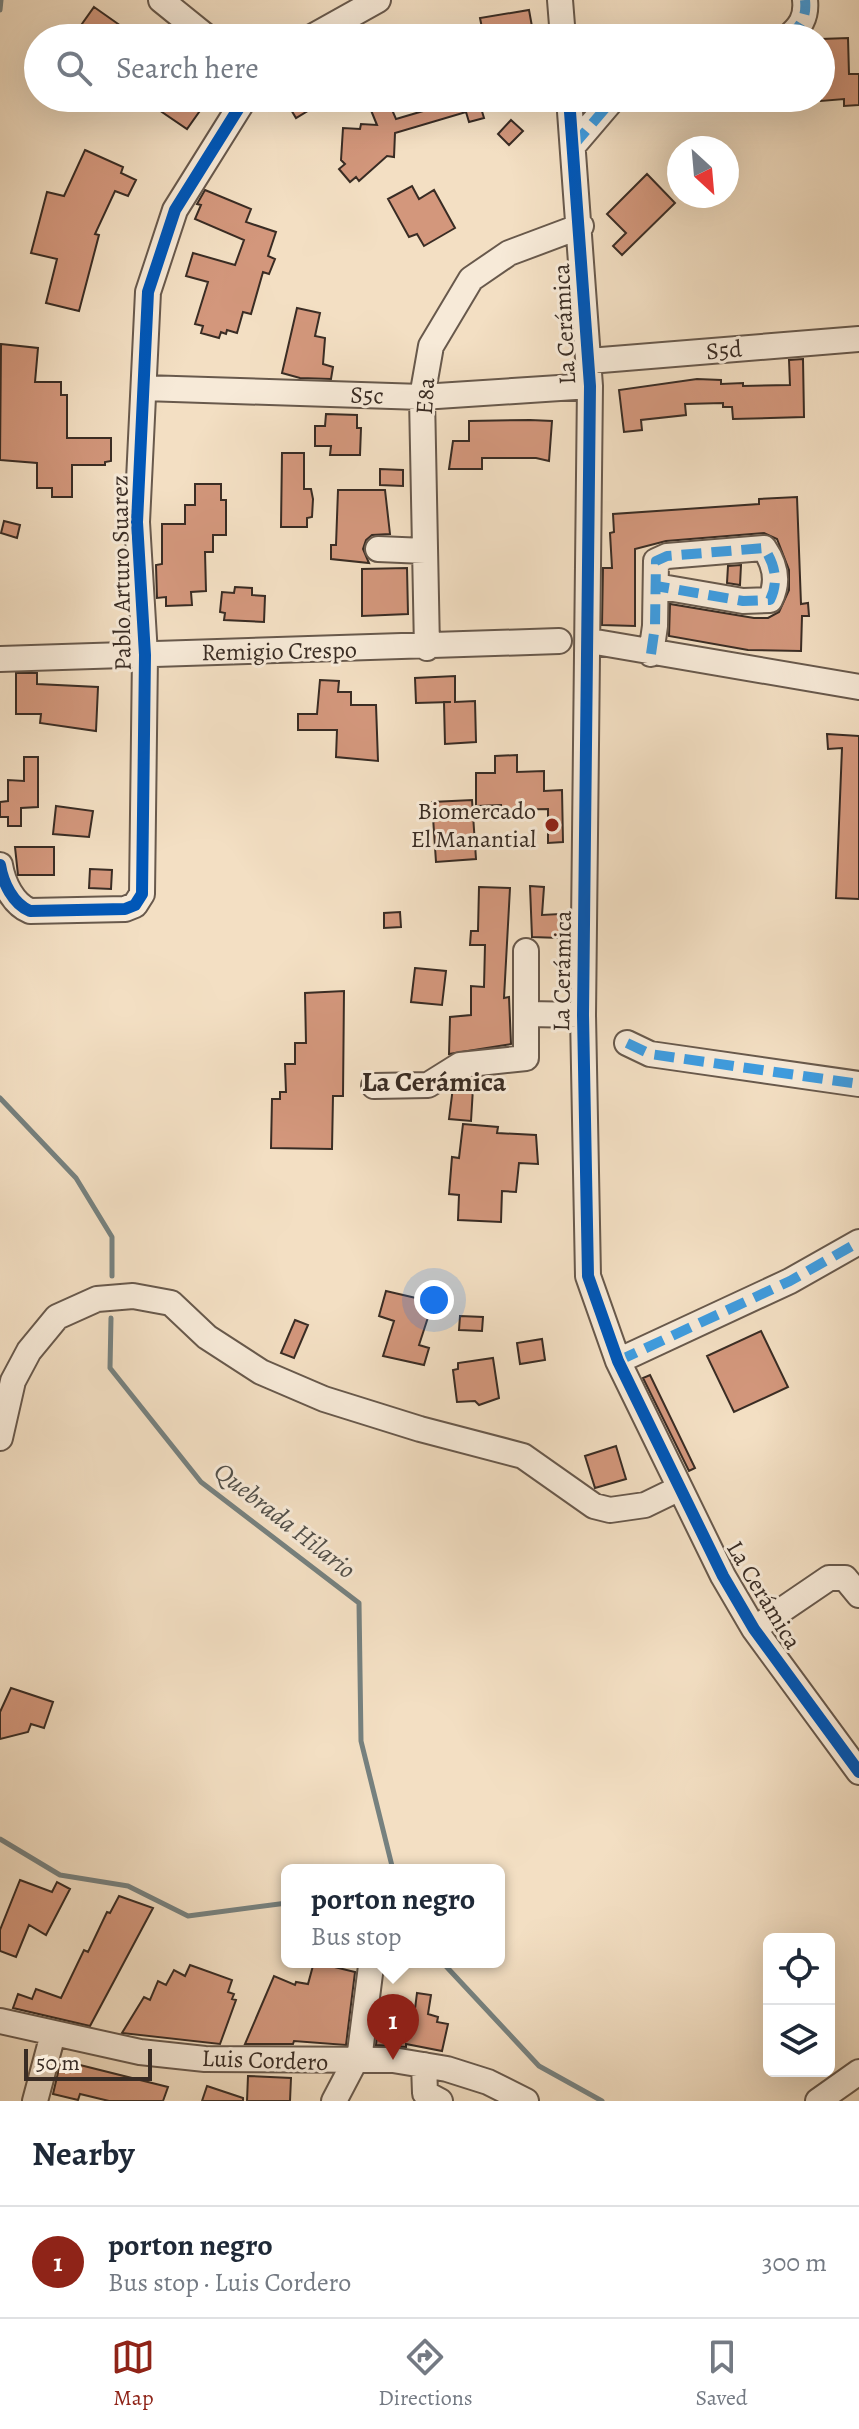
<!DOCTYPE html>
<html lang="en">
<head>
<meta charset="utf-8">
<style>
	body { margin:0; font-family:Alegreya,serif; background:#f2f2f3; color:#1f2937 }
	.controls { position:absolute; right:24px; bottom:24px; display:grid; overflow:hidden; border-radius:12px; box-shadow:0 8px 32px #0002 }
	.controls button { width:72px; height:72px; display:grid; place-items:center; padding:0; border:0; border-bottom:2px solid #e0e1e3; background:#fff; color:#1f2937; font:40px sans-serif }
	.compass { position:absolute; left:667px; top:136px; width:72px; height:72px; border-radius:50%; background:#fff; box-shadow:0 8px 32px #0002; rotate:154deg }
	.scale { position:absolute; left:24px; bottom:20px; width:128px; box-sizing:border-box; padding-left:8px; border:4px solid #392c24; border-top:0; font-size:22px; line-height:28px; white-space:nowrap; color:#392c24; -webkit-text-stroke:6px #f7ead8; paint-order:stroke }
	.you { position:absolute; left:434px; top:1300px; width:28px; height:28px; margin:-20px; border:6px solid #fff; border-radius:50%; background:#1a73e8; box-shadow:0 0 0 12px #1a73e833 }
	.badge { display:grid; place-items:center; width:52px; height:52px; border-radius:50%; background:#8f2418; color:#fff; font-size:26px; font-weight:700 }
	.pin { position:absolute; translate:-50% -66px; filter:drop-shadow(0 2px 4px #0008) }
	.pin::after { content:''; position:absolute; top:42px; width:28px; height:24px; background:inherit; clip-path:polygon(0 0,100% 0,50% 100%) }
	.popup { position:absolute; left:281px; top:1864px; width:224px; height:104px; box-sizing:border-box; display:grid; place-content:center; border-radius:12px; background:#fff; filter:drop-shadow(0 2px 6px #0005); font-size:26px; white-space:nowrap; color:#747a83 }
	.popup b { font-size:30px; color:#1f2937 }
	.popup::after { content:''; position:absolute; left:50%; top:100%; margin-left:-16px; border:16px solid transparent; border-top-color:#fff }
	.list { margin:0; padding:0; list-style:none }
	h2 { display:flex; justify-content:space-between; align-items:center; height:104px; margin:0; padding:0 32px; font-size:34px }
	h2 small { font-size:26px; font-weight:400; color:#747a83 }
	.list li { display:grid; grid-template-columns:52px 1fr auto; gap:24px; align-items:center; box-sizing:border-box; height:112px; padding:0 32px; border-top:2px solid #e0e1e3 }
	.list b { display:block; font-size:30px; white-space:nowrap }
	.list p { margin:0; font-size:26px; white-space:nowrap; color:#747a83 }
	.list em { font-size:26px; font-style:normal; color:#747a83 }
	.icon { flex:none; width:44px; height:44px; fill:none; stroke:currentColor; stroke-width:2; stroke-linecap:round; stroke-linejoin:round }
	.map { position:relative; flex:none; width:859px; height:2101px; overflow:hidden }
	.search { position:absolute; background:#fff; box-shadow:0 8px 32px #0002; left:24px; right:24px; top:24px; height:88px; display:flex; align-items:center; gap:20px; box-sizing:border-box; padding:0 28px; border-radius:44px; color:#747a83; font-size:30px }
	.sheet { height:216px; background:#fff }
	nav { display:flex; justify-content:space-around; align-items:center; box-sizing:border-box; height:112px; border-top:2px solid #e0e1e3; background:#fff; font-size:22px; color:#747a83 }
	nav a { display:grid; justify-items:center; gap:4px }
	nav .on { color:#8f2418 }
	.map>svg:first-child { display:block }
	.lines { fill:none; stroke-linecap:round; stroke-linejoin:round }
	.stream { stroke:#76817f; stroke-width:5 }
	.building { fill:#d3977c; stroke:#392c24; stroke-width:2 }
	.minor-casing { stroke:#68594c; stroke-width:28 }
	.minor { stroke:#f7ead8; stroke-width:24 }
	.quiet { stroke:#3e9ce0; stroke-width:10; stroke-dasharray:20 10; stroke-linecap:butt }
	.cycleway-casing { stroke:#f7ead8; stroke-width:17 }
	.cycleway { stroke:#0057b8; stroke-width:12 }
	.poi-dot { fill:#8f2418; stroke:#f7ead8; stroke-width:3 }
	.labels { text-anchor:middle; stroke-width:6; stroke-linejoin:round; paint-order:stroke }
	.street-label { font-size:24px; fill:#392c24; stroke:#f7ead8 }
	.poi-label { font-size:24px; fill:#392c24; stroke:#f7ead8; text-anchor:end }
	.water-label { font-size:26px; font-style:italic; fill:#52504a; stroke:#f7ead8 }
	.quarter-label { font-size:28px; font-weight:bold; fill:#392c24; stroke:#f7ead8 }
</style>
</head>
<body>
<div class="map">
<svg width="859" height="2101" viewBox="0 0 859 2101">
	<rect width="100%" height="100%" fill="#f3dfc3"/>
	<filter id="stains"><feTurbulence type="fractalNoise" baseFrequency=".0025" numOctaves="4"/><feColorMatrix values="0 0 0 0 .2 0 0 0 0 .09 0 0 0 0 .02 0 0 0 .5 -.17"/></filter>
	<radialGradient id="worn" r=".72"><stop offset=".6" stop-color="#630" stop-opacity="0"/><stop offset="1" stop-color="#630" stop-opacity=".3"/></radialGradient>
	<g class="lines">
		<path class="stream" d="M0,10l1,-10
			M0,1098l76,80 36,59v39
			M111,1318l-1,50 91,114 158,121 2,138 32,129
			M0,1839l60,36 68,11 60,30 99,-13
			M442,1962l97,104 63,35"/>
	</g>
	<path class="building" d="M94,7l44,31h-66z
		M529,10l4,22 -11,2v4h-38l-4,-20z
		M848,38l1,36h10v31l-15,1v-7l-23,2v-62z
		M168,98h41l-22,31 -28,-19z
		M284,98h45l-33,20z
		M366,98h21l9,21 34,-10 -3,-11h74l1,4 -21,6 3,10 -15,4 -3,-10 -71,21 -1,24 -7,-1 -28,25 -3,-4 -6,5 -11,-13 6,-5 -4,-4 2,-32 17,1 1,-5 16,1z
		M511,120l12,11 -14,14 -11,-11z
		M85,150l38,17 -2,6 15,7 -8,16 -13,-5 -20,43 4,1 -20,76 -33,-8 11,-44 -26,-6 16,-61 17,4z
		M647,174l28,29 -53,52 -9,-9 13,-13 -19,-19z
		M412,186l7,13 15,-9 21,38 -31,18 -7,-12 -8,3 -21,-38z
		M205,190l46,19 -5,13 30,10 -8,24 7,3 -6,15 -6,-2 -12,42 -8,-2 -6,21 -10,-3 -1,4 -5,-2 -2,6 -18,-5 2,-7 -8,-2 13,-42 -22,-6 7,-23 42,12 9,-25 -49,-21 6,-14 -4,-1z
		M297,308l23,5 -5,23 10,2 -2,26 10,3 -2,12 -31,-1 -18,-5z
		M1,344l37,4 -3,34h26v13h6v43h44v23l-6,1v3h-33v32h-20v-9h-15v-25l-37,-3z
		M803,359l1,58 -71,2 -1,-12h-9v-4l-38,1 1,11 -45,5 1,10 -18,2 -5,-42 78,-11 24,1v4l22,-1v3l47,-1 -1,-25z
		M326,414l31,1v13h4l-1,27h-30l1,-9h-16v-20h10z
		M530,420l22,1 -3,40 -13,-3h-54v11h-33l4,-28h16v-20z
		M282,453h22v36h7l2,10 -1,18 -5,1v9h-26z
		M380,469l23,1v16l-23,-1z
		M195,484h26v16h5v35h-13v17h-8l1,39 -15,1 1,13 -26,1v-9l-9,1 -1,-33 6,-1v-40h23v-19h10z
		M338,490h47l5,44 -18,1 -6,5 -3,9 6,14 -38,-4v-14h5z
		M797,497l4,107 7,-1 1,13h-7l-1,35 -53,-1 -79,-14 1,-32 84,14h14l11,-6 10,-22v-20l-12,-31 -13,-6 -98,8 -31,8v77l-33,-1 1,-57h9l-2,-35 4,-1 -1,-18 146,-10v-5z
		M4,521l16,4 -3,13 -16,-5z
		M741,565l-1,20 -13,-2 1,-17z
		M407,568l1,46 -46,2v-47z
		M235,587l17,1v7l13,1 -1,26 -40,-2 1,-7 -5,-1 2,-20 12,1z
		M16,673h21v11l61,3 -2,44 -56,-8 1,-9h-25z
		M455,676v26l20,-1 1,41 -31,2 -1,-42h7l-35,1 -1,-25z
		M320,680l19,1 -1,11h13v13h25l2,56 -42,-4 1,-27h-39v-16h19z
		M827,734l32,2v163l-23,-1 6,-150 -14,1z
		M517,755v17l27,-1v20l18,-1 1,52 -15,1v-34l-47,1v-5l-25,1v-33h19v-17z
		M24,757h14v50l-17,1v18h-13v-9h-8v-15l8,-1v-21l16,1z
		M472,800l4,59 -40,3 -4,-60z
		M56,806l37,5 -4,26 -36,-3z
		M15,847h39v28h-36z
		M90,869l22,1 -1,19 -22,-1z
		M530,886l14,1 -2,28 18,-1v24l-28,-1z
		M479,887l31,1 -6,110 5,-1 2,47 -62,10 1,-37 21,-2v-29l13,1 1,-42h-15l1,-14h7z
		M400,912l1,15 -17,1v-15z
		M415,968l31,3 -4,34 -31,-3z
		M344,991l-1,105h-10l-1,53 -61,-1 1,-49h8v-7h6l-1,-28h10v-21h11l-1,-50z
		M453,1087l20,1 -2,33 -22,-2z
		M463,1124l35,3 -1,6 39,2 2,29 -19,-1 -3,29 -14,-1 -1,31 -43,-2 1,-25 -10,-1 3,-37 7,1z
		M386,1291l47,11 -14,43 10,3 -5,17 -41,-9 11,-35 -15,-5z
		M460,1316l23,1 -1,14 -23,-1z
		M295,1320l13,5 -14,33 -13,-5z
		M761,1331l27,56 -54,25 -27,-56z
		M542,1339l3,21 -25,4 -3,-21z
		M493,1358l6,40 -20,7 -4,-4 -18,1 -4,-32 5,-1v-6z
		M650,1375l45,93 -6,3 -46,-93z
		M616,1446l10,33 -31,9 -10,-32z
		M11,1688l42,14 -9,26 -13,-4 -3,8 -28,7v-27z
		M20,1880l32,12 5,-10 13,7 -24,46 -17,-10 -13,32 -16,-6v-21z
		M119,1896l34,12 -63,118 -77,-18 5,-14 14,5 4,-10 25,9 23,-48 4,2 19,-40 3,1z
		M314,1962l41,10 -9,73 -52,-4 -1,3h-48l29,-68 21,9 1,-3 12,2z
		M190,1965l42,15 -4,12 6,2 -2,5 4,1 -16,44 -98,-11 22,-36 6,3 8,-19 8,4 8,-15 11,6z
		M417,1993l14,2 -3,19 10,3 -1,5 11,2 -6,27 -36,-7v3l-30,-2 4,-32 34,4z
		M61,2060l19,5 88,22 -5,14h-54l-29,-7 -2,6 -25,-6z
		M248,2076l43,2 -1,23h-43z
		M207,2086l36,12v3h-41z"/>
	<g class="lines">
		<g class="minor-casing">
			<path id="minor" d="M161,0l47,38
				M560,0l3,38
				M310,38l68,-38
				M787,38c13,-11 20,-20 18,-38
				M569,98l21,288 -7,629 5,261 30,85 105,215 31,53 105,143
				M573,146l41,-48
				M589,361l270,-22
				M144,388l278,9 168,-11
				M378,549l47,2
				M590,641l269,46
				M427,648l-5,-251 9,-51 40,-67 38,-26 72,-27
				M651,654l4,-28 1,-65 11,-5 97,-8c11,16 15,34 6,52l-27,1 -87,-15
				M0,659l559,-18
				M0,865c3,18 13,39 30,46l95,-2 10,-4 7,-11 3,-239 -8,-133 11,-230 27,-82 70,-112
				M528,1014l55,1
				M627,1043l23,11 209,30
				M374,1086l54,-1 32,-20 66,-7v-107
				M618,1361l172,-80 69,-39
				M0,1438l13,-57 16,-30 28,-34 40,-18 36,-3 38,7 36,34 54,35 63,27 96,30 103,27 71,50 16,4 35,-5 35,-17
				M754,1629l75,-51h16l14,17
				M0,2021l140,31 65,7 188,1 54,9 41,13 38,19
				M359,2060l12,-94
				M424,2065l1,28 15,8
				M35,2101l18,-67
				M334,2101l20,-38
				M818,2101l41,-29"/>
		</g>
		<use href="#minor" class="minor"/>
		<path class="quiet" d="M787,38c13,-11 20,-20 18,-38
			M573,146l41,-48
			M651,654l4,-28 1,-65 11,-5 97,-8c11,16 15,34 6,52l-27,1 -87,-15
			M627,1043l23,11 209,30
			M618,1361l172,-80 69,-39"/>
		<g class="cycleway-casing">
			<path id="cycleway" d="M569,98l21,288 -7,629 5,261 30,85 105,215 31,53 105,143
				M0,865c3,18 13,39 30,46l95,-2 10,-4 7,-11 3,-239 -8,-133 11,-230 27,-82 70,-112"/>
		</g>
		<use href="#cycleway" class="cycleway"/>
	</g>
	<circle class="poi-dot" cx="552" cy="825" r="8"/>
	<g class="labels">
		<g class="street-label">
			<text transform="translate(564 324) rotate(-93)" y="8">La Cerámica</text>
			<text transform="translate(724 350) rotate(-5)" y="8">S5d</text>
			<text transform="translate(367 395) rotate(2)" y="8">S5c</text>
			<text transform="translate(425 396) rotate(-86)" y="8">E8a</text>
			<text transform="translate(121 573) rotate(-91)" y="8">Pablo Arturo Suarez</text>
			<text transform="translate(279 651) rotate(-1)" y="8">Remigio Crespo</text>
			<text transform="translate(562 971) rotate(-89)" y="8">La Cerámica</text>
			<text transform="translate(764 1595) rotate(59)" y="8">La Cerámica</text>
			<text transform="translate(265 2060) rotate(2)" y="8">Luis Cordero</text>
		</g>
		<g class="poi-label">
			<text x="536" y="819">Biomercado<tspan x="536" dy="28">El Manantial</tspan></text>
		</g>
		<g class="water-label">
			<text transform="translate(285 1520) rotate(38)" y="9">Quebrada Hilario</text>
		</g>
		<g class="quarter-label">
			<text x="434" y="1091">La Cerámica</text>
		</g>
	</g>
	<rect width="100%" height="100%" filter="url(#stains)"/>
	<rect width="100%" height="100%" fill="url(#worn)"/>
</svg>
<div class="controls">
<button><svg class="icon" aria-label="locate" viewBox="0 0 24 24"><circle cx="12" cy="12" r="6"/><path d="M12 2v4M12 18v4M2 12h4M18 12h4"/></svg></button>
<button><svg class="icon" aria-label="layers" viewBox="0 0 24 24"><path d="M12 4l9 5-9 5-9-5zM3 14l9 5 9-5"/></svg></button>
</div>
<svg class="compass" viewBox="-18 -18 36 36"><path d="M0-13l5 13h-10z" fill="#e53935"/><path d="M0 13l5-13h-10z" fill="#747a83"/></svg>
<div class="scale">50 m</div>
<div class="you"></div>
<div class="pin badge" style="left:393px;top:2060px">1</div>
<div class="popup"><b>porton negro</b>Bus stop</div>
<div class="search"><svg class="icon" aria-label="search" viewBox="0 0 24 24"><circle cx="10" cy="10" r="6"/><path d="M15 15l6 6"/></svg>Search here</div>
</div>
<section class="sheet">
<h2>Nearby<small></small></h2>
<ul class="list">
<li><span class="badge">1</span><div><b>porton negro</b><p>Bus stop · Luis Cordero</p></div><em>300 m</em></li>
</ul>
</section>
<nav>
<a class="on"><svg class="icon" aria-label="map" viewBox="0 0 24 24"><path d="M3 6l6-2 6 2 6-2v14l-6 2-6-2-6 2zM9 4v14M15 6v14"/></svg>Map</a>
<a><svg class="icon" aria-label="directions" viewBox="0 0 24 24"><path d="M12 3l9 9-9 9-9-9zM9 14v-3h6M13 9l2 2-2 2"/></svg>Directions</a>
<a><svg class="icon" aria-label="saved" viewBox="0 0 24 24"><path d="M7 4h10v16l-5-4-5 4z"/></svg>Saved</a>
</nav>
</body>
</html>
